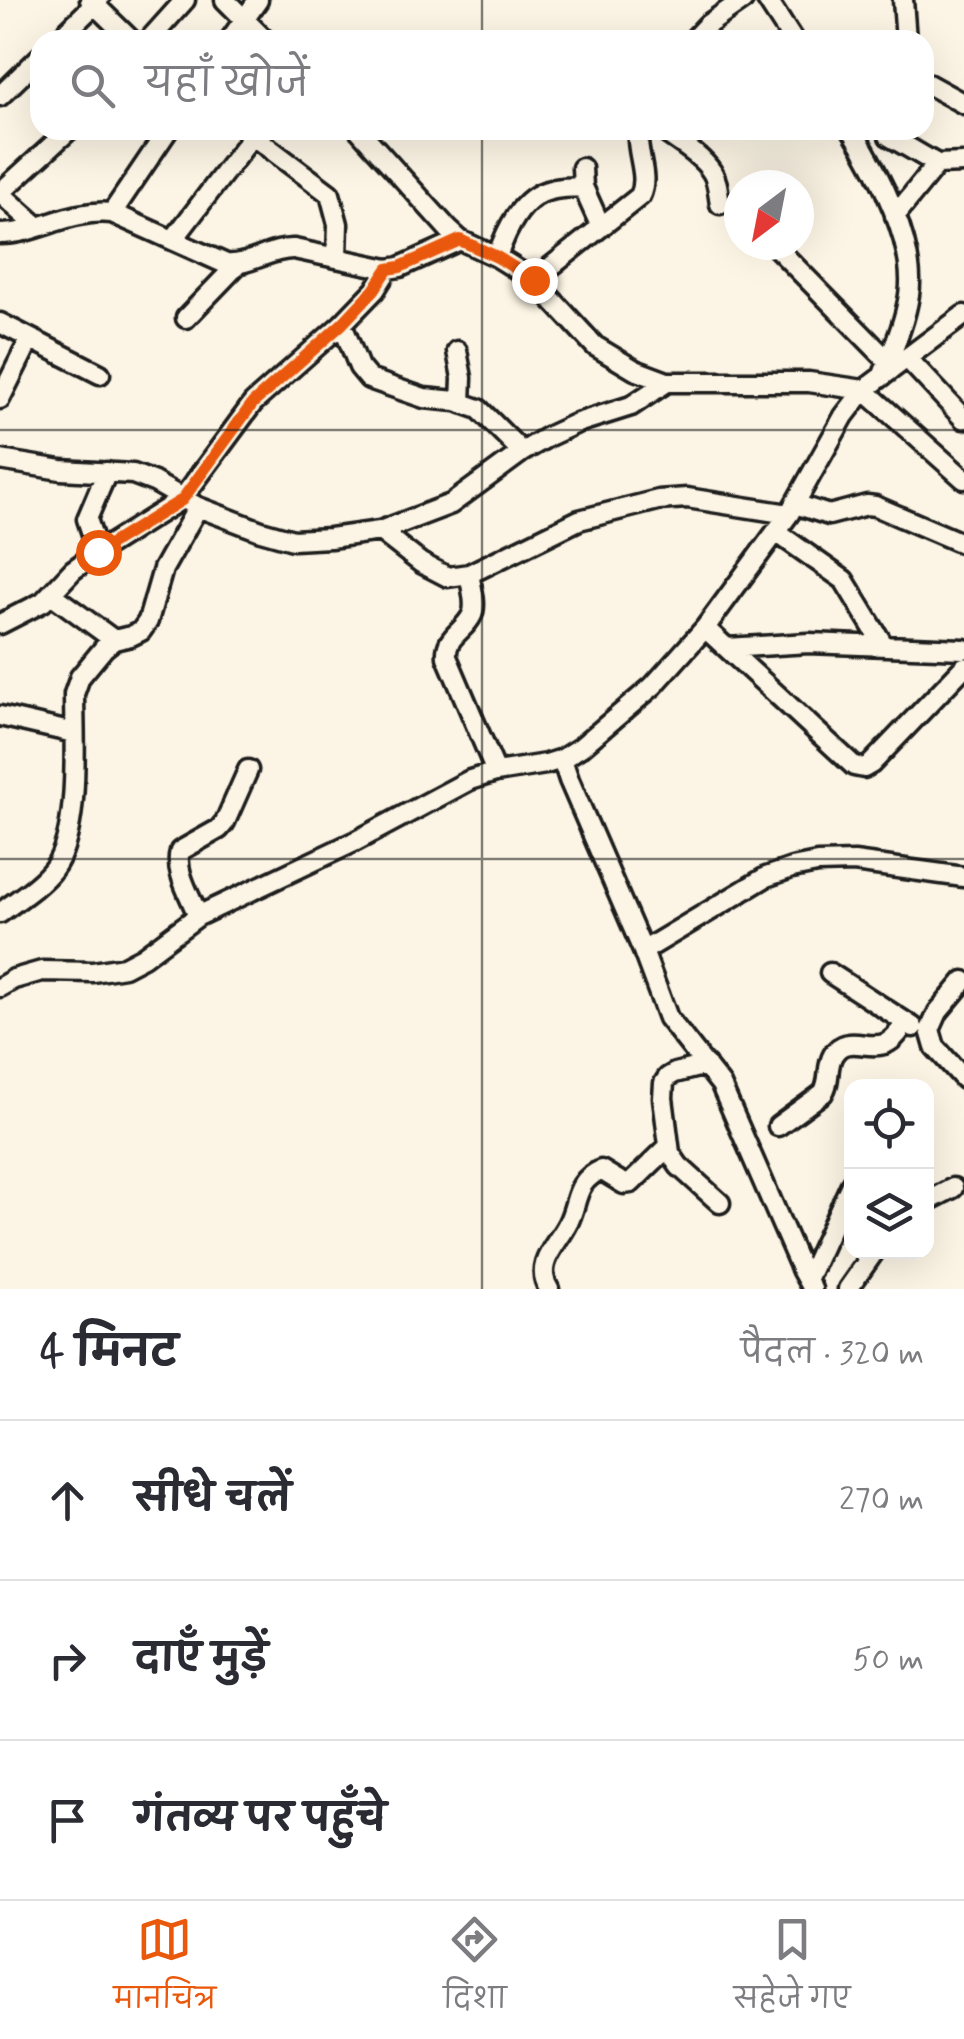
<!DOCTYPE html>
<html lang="hi">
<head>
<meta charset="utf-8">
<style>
	body { margin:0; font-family:Mynerve,"Playpen Sans Deva",sans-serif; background:#f7f7f7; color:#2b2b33 }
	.controls { position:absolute; right:30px; bottom:30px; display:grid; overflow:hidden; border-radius:20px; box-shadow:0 10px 40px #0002 }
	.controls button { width:90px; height:90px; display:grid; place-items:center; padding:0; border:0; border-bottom:2px solid #e1e1e2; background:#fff; color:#2b2b33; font:50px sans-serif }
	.compass { position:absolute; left:724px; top:170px; width:90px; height:90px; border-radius:50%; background:#fff; box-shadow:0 10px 40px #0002; rotate:212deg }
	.stop { position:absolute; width:30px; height:30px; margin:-22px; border:8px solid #ea580c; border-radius:50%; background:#fff }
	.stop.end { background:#ea580c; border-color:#fff; box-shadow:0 2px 10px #0008 }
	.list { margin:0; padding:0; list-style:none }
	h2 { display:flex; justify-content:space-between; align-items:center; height:130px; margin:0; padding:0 40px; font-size:42px }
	h2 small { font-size:32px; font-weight:400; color:#7c7c81 }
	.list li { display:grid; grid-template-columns:65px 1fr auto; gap:30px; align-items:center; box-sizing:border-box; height:160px; padding:0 40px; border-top:2px solid #e1e1e2 }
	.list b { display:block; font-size:38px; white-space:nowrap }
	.list em { font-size:32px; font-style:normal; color:#7c7c81 }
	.icon { flex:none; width:55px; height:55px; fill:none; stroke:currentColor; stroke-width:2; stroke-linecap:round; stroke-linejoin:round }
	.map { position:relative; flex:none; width:964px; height:1289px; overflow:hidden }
	.search { position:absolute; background:#fff; box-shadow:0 10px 40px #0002; left:30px; right:30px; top:30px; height:110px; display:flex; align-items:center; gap:25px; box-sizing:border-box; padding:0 35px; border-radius:30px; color:#7c7c81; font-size:38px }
	.sheet { height:610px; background:#fff }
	nav { display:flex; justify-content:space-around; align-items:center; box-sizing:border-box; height:140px; border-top:2px solid #e1e1e2; background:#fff; font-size:28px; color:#7c7c81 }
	nav a { display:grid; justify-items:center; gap:5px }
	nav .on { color:#ea580c }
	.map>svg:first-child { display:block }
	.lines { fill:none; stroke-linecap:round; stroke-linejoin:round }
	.minor-casing { stroke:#1c1c1c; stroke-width:25 }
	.minor { stroke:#fcf5e5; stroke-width:18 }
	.route { stroke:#ea580c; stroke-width:12 }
	.grid { fill:none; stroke:#1c1c1c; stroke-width:2.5; stroke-opacity:0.55 }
</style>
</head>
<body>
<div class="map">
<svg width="964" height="1289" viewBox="0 0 964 1289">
	<rect width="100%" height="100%" fill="#fcf5e5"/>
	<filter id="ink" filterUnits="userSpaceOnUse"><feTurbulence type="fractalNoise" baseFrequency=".01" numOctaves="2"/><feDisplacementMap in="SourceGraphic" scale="20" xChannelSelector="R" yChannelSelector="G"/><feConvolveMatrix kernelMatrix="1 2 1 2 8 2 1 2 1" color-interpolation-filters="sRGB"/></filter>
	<g filter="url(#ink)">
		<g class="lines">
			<g class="minor-casing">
				<path id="minor" d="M90,0l41,40
					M225,0l40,40
					M767,0l26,40
					M903,0l3,40
					M58,40l41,-40
					M149,40l36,-40
					M230,40l28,-40
					M693,40l14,-15 36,-25
					M924,82l40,22
					M0,96l40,-39
					M245,130l85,64 8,30 -1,33
					M359,130l90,100 11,10 37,17 37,23 61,66 40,24 32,12h142l55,8 100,89
					M662,130c16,12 39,25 50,42 6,9 6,21 8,32
					M852,130c26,41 65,116 57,165 -4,27 -16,54 -26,80
					M889,136l48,28
					M582,168l1,19 18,40
					M0,193l69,-63
					M0,193l37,33
					M112,213l56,-83
					M895,216l42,-52 27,-1
					M0,234c39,0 68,-25 112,-21l114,51c24,2 44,-16 68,-15l94,20 12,-2 60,-27
					M173,240l84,-110
					M775,246l113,115
					M497,257c9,-26 24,-61 54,-67 10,-3 22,-2 32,-3
					M534,280l106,-84c10,-20 -5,-44 -2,-66
					M186,318l52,-54
					M0,323l100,51
					M342,324l17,43 10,12 55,19 32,3 23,8 43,43
					M457,351l5,27 -1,24
					M907,358l57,61
					M0,399l30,-60
					M0,460l61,10 72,4 21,8 44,25 63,24 32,9 37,-2 50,-7 71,-27 71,-52 27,-16 28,-13 54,-17 36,-24
					M795,504l34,11 38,-10 8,1 89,38
					M380,531l41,32 27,14 21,-3 110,-54 79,-20 29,-2 102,16
					M776,532l68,48 40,66
					M98,552l-11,-33 20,-47
					M469,574c2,12 8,30 3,41 -8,17 -27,21 -25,42l49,115
					M51,594l63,46
					M0,624l43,-22 30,-32 25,-18 84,-53 71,-96 89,-79 33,-34 13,-21
					M705,628l149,138 10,2 7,-4 93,-97
					M727,648l82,-5 155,6
					M0,716l74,17
					M562,759l7,21 74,171 25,67 53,67 81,186 10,18
					M0,913c17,-13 40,-27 53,-44 28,-36 21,-131 21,-175l6,-17 24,-29 10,-8 17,-4 10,-5 7,-10 15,-52 35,-62
					M198,916c-7,-19 -24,-45 -18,-65l39,-22 6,-7 23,-52
					M643,951l123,-74 26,-9 25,-5 37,-1 110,15
					M830,973l83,54
					M964,981l-26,31 -8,18 5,17 29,32
					M0,987l14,-8 28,-8 51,1 31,-5 19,-10 55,-41 158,-75 114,-61 26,-8 50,-8 16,-5 19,-12 72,-61 52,-58 84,-114 55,-98 20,-26 100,-75
					M706,1065l-31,8 -7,4 -4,6 -1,15 7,55 9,13 41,37
					M778,1126l45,-33c8,-12 3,-26 10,-38 12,-21 34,-5 51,-11 10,-3 16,-14 23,-21
					M926,1202l27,-14
					M807,1280l45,-98
					M549,1289c-16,-25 9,-45 19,-66 11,-22 6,-41 33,-53l23,14 7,-1 38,-37
					M848,1289l26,-37"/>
			</g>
			<use href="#minor" class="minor"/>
		</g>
	</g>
	<g class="lines" filter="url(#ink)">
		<path class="route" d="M98,552l84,-52 71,-97 89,-79 32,-34 14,-21 12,-2 60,-27 37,17 37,23"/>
	</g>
	<path class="grid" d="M482,0v40M482,130v1159M0,430h964M0,859h964"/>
</svg>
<div class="controls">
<button><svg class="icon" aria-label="locate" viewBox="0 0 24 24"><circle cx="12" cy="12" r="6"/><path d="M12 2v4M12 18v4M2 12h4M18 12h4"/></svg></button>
<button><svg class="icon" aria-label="layers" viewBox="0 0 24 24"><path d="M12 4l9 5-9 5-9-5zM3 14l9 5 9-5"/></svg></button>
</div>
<svg class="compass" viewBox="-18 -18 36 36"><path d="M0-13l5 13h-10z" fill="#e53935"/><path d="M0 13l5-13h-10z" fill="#7c7c81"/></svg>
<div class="stop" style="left:98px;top:552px"></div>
<div class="stop end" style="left:534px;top:280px"></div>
<div class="search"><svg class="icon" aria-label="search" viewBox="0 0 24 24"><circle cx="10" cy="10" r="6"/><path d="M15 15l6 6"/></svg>यहाँ खोजें</div>
</div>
<section class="sheet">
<h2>4 मिनट<small>पैदल · 320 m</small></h2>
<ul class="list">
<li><svg class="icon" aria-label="ahead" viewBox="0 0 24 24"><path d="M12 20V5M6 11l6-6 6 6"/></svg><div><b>सीधे चलें</b></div><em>270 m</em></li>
<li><svg class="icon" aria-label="right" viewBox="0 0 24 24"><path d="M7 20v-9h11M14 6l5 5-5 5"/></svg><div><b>दाएँ मुड़ें</b></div><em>50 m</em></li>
<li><svg class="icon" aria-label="arrive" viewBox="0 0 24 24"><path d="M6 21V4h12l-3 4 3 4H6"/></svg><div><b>गंतव्य पर पहुँचे</b></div></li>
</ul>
</section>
<nav>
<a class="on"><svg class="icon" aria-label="map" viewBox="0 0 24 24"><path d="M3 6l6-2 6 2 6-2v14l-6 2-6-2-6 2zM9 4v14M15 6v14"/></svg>मानचित्र</a>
<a><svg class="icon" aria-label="directions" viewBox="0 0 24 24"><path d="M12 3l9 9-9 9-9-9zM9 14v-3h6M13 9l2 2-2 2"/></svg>दिशा</a>
<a><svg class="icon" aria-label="saved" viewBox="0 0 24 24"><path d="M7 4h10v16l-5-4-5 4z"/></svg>सहेजे गए</a>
</nav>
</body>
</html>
